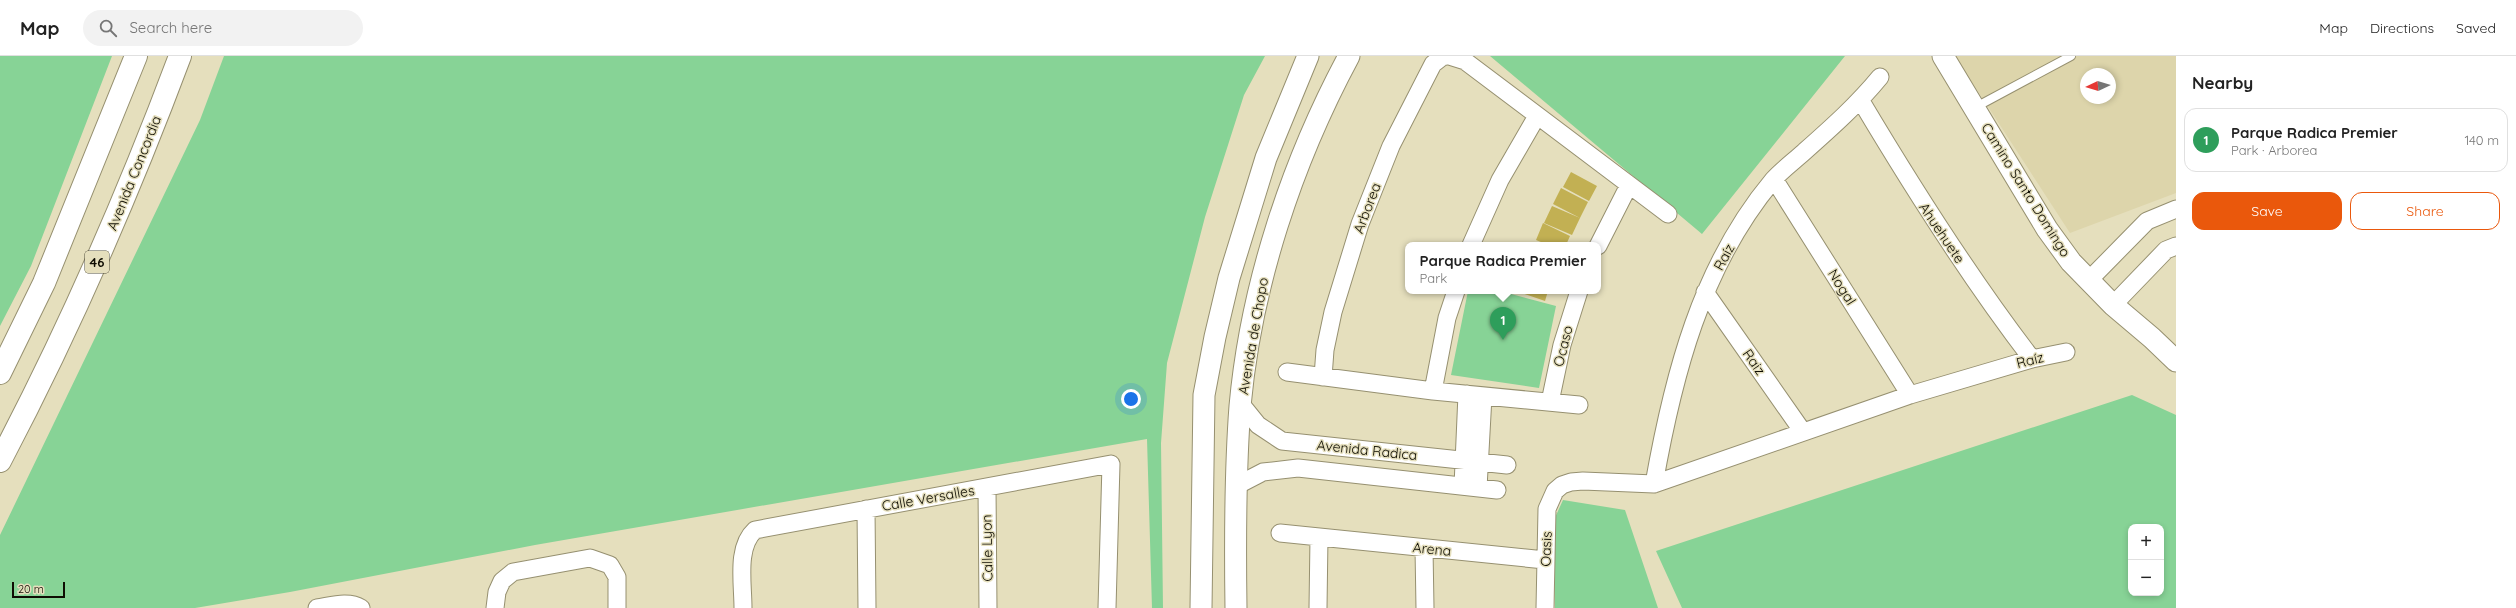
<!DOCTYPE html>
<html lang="en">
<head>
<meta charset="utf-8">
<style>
	body { margin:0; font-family:Quicksand,sans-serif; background:#f2f2f2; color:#222 }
	.controls { position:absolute; right:12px; bottom:12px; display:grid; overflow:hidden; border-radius:8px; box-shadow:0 2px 6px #0003 }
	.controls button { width:36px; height:36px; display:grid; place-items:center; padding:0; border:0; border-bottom:1px solid #e0e0e0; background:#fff; color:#222; font:20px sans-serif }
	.compass { position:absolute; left:2080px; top:12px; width:36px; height:36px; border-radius:50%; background:#fff; box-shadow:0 2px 6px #0003; rotate:266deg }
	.scale { position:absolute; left:12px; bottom:10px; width:53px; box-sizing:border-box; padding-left:4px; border:2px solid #0f0d03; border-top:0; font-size:11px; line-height:14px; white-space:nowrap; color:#0f0d03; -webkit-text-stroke:3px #e5dfbd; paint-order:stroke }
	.you { position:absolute; left:1131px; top:343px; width:14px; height:14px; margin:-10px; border:3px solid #fff; border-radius:50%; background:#1a73e8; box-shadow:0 0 0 6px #1a73e833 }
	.badge { display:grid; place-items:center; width:26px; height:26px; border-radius:50%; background:#ea580c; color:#fff; font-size:13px; font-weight:700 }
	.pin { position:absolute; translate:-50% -33px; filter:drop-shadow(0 1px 2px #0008) }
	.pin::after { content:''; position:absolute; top:21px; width:14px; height:12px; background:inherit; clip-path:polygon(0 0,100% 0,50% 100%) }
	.popup { position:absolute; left:1405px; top:186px; width:196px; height:52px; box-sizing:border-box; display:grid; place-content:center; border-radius:8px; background:#fff; filter:drop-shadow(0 1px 3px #0005); font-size:13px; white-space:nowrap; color:#767676 }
	.popup b { font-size:15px; color:#222 }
	.popup::after { content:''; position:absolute; left:50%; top:100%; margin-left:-8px; border:8px solid transparent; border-top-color:#fff }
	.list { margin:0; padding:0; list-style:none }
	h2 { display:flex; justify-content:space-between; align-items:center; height:52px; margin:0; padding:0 16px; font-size:17px }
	h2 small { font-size:13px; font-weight:400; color:#767676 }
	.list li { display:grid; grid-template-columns:26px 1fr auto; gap:12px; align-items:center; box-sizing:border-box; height:64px; margin:0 8px 8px; padding:0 8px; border:1px solid #e0e0e0; border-radius:12px }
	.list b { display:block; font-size:15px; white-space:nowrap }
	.list p { margin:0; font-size:13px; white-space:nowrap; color:#767676 }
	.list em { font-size:13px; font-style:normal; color:#767676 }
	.actions { display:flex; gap:8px; padding:12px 16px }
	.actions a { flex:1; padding:9px 0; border:1px solid #ea580c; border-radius:12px; text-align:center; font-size:14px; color:#ea580c }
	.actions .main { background:#ea580c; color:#fff }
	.icon { flex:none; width:22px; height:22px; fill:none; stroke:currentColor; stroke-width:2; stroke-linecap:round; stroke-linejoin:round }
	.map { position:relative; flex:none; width:2176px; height:552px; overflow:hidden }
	header { display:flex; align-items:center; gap:24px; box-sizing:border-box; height:56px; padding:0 20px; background:#fff; border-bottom:1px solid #e0e0e0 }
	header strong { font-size:19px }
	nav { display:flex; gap:22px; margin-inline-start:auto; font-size:14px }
	.search { width:280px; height:36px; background:#f2f2f2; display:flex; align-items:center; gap:10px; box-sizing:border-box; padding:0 14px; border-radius:22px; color:#767676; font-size:15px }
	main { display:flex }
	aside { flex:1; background:#fff }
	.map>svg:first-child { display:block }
	.built { fill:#ddd5ab; fill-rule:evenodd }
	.green { fill:#87d396; fill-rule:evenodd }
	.building { fill:#c2b053 }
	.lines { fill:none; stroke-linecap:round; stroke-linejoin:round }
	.service-casing { stroke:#969070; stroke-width:10 }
	.minor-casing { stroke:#969070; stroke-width:19 }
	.tertiary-casing { stroke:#969070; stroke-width:23 }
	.primary-casing { stroke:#969070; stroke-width:24 }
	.service { stroke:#fff; stroke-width:8 }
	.minor { stroke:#fff; stroke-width:17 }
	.tertiary { stroke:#fff; stroke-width:21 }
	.primary { stroke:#fff; stroke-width:22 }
	.labels { text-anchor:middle; stroke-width:3; stroke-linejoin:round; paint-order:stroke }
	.shield { fill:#e5dfbd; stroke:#4f4c3b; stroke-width:1 }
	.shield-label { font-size:13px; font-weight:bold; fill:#0f0d03 }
	.street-label { font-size:14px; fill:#0f0d03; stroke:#e5dfbd }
</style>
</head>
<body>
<header>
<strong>Map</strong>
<div class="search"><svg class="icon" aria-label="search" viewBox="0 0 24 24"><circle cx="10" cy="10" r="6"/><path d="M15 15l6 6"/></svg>Search here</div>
<nav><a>Map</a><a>Directions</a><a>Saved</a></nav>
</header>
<main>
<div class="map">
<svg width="2176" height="552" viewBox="0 0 2176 552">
	<rect width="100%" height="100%" fill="#e5dfbd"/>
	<path class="built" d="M1955,0h221v137l-106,40zM2086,18h24v24h-24z"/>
	<path class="green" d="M0,0h112l-81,210 -31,60z
		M224,0h1041l-21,39 -39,122 -38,146 -6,80 2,165h-11l-5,-169 -612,106 -245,47 -95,16h-195v-73l200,-415z
		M1490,0h355l-143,178z
		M1468,235h32l56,15 -17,82 -88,-13z
		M2132,339l44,20v193h-494l-26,-57zM2131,471h30v66h-30z
		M1563,444l62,10 33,98h-103l-2,-86z"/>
	<path class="building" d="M1571,116l26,14 -8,15 -26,-14z
		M1561,132l27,14 -8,16 -27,-14z
		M1552,150l28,12 -8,17 -28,-12z
		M1543,167l27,13 -4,9h-18l-12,-5z
		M1535,186l8,3h-10z
		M1516,235h32l-3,10z"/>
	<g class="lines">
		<g class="service-casing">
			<path id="service" d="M1974,52l97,-52"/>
		</g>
		<g class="minor-casing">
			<path id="minor" d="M1449,0l16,5 203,153
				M1861,45c53,89 108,176 171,258
				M1774,123l136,216
				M1471,189l29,-65 37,-64
				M1598,190l31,-61
				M2088,225l59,-60 29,-12
				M1705,236l98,140
				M2113,249l53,-55 10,-4
				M1287,316l146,19 146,14
				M1323,321l2,-27 8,-38 27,-88 31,-78 42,-82 9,-7 5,-1
				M1433,335l14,-73 9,-27
				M1550,346l12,-57 17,-54
				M1241,348l17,21 24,16 225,24
				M1654,428c19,-108 47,-218 119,-304 9,-10 21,-19 31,-28 27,-24 53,-47 76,-75
				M1236,430l27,-14 35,-4 199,22
				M1463,430l4,-92
				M987,431l1,121
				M1478,432l5,-92
				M866,453l1,99
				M1280,477l265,27
				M1424,492l1,60
				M317,552c14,-2 31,-8 44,0
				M495,552l2,-16 5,-11 11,-9 77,-14 20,7 7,12v31
				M743,552c0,-25 -7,-61 12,-78l356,-66 -4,144
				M1318,552l1,-71
				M1545,552l2,-99 8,-18 7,-6 9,-3 12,-1 71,3 256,-89 122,-36 34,-7"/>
		</g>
		<g class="tertiary-casing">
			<path id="tertiary" d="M1943,0l104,173 24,33 42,43 39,33 24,23
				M1201,552l3,-213 11,-58 14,-59 37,-120 42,-102
				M1236,552c-1,-68 -1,-135 4,-202 11,-121 52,-244 109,-350"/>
		</g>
		<g class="primary-casing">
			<path id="primary" d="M0,317l44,-90 92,-227
				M0,405c69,-131 128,-266 180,-405"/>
		</g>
		<use href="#service" class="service"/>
		<use href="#minor" class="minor"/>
		<use href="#tertiary" class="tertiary"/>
		<use href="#primary" class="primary"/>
	</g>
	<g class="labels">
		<rect class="shield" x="85" y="195" width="24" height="22" rx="3"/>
		<g class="shield-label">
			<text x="97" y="211">46</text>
		</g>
		<g class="street-label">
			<text transform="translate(134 117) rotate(-68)" y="5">Avenida Concordia</text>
			<text transform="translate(2026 134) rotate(58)" y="5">Camino Santo Domingo</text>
			<text transform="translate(1367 152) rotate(-69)" y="5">Arborea</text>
			<text transform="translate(1942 177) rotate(56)" y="5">Ahuehuete</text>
			<text transform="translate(1724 201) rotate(-61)" y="5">Raíz</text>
			<text transform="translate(1842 231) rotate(58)" y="5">Nogal</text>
			<text transform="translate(1253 280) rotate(-80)" y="5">Avenida de Chopo</text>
			<text transform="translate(1563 290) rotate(-76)" y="5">Ocaso</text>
			<text transform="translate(2030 304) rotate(-14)" y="5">Raíz</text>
			<text transform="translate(1754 306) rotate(55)" y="5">Raiz</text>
			<text transform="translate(1367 394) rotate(6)" y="5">Avenida Radica</text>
			<text transform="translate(928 442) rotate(-10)" y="5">Calle Versalles</text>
			<text transform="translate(987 492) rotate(-91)" y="5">Calle Lyon</text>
			<text transform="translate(1432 493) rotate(6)" y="5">Arena</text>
			<text transform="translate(1546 493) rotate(-88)" y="5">Oasis</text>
		</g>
	</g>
</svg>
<div class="controls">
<button>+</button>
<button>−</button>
</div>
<svg class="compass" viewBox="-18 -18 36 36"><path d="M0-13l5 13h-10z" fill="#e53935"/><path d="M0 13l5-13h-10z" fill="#767676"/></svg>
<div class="scale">20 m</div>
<div class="you"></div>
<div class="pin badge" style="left:1503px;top:284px;background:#2e9e5b">1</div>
<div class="popup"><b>Parque Radica Premier</b>Park</div>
</div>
<aside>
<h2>Nearby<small></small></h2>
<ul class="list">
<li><span class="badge" style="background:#2e9e5b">1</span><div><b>Parque Radica Premier</b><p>Park · Arborea</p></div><em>140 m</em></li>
</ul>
<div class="actions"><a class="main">Save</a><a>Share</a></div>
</aside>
</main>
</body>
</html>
